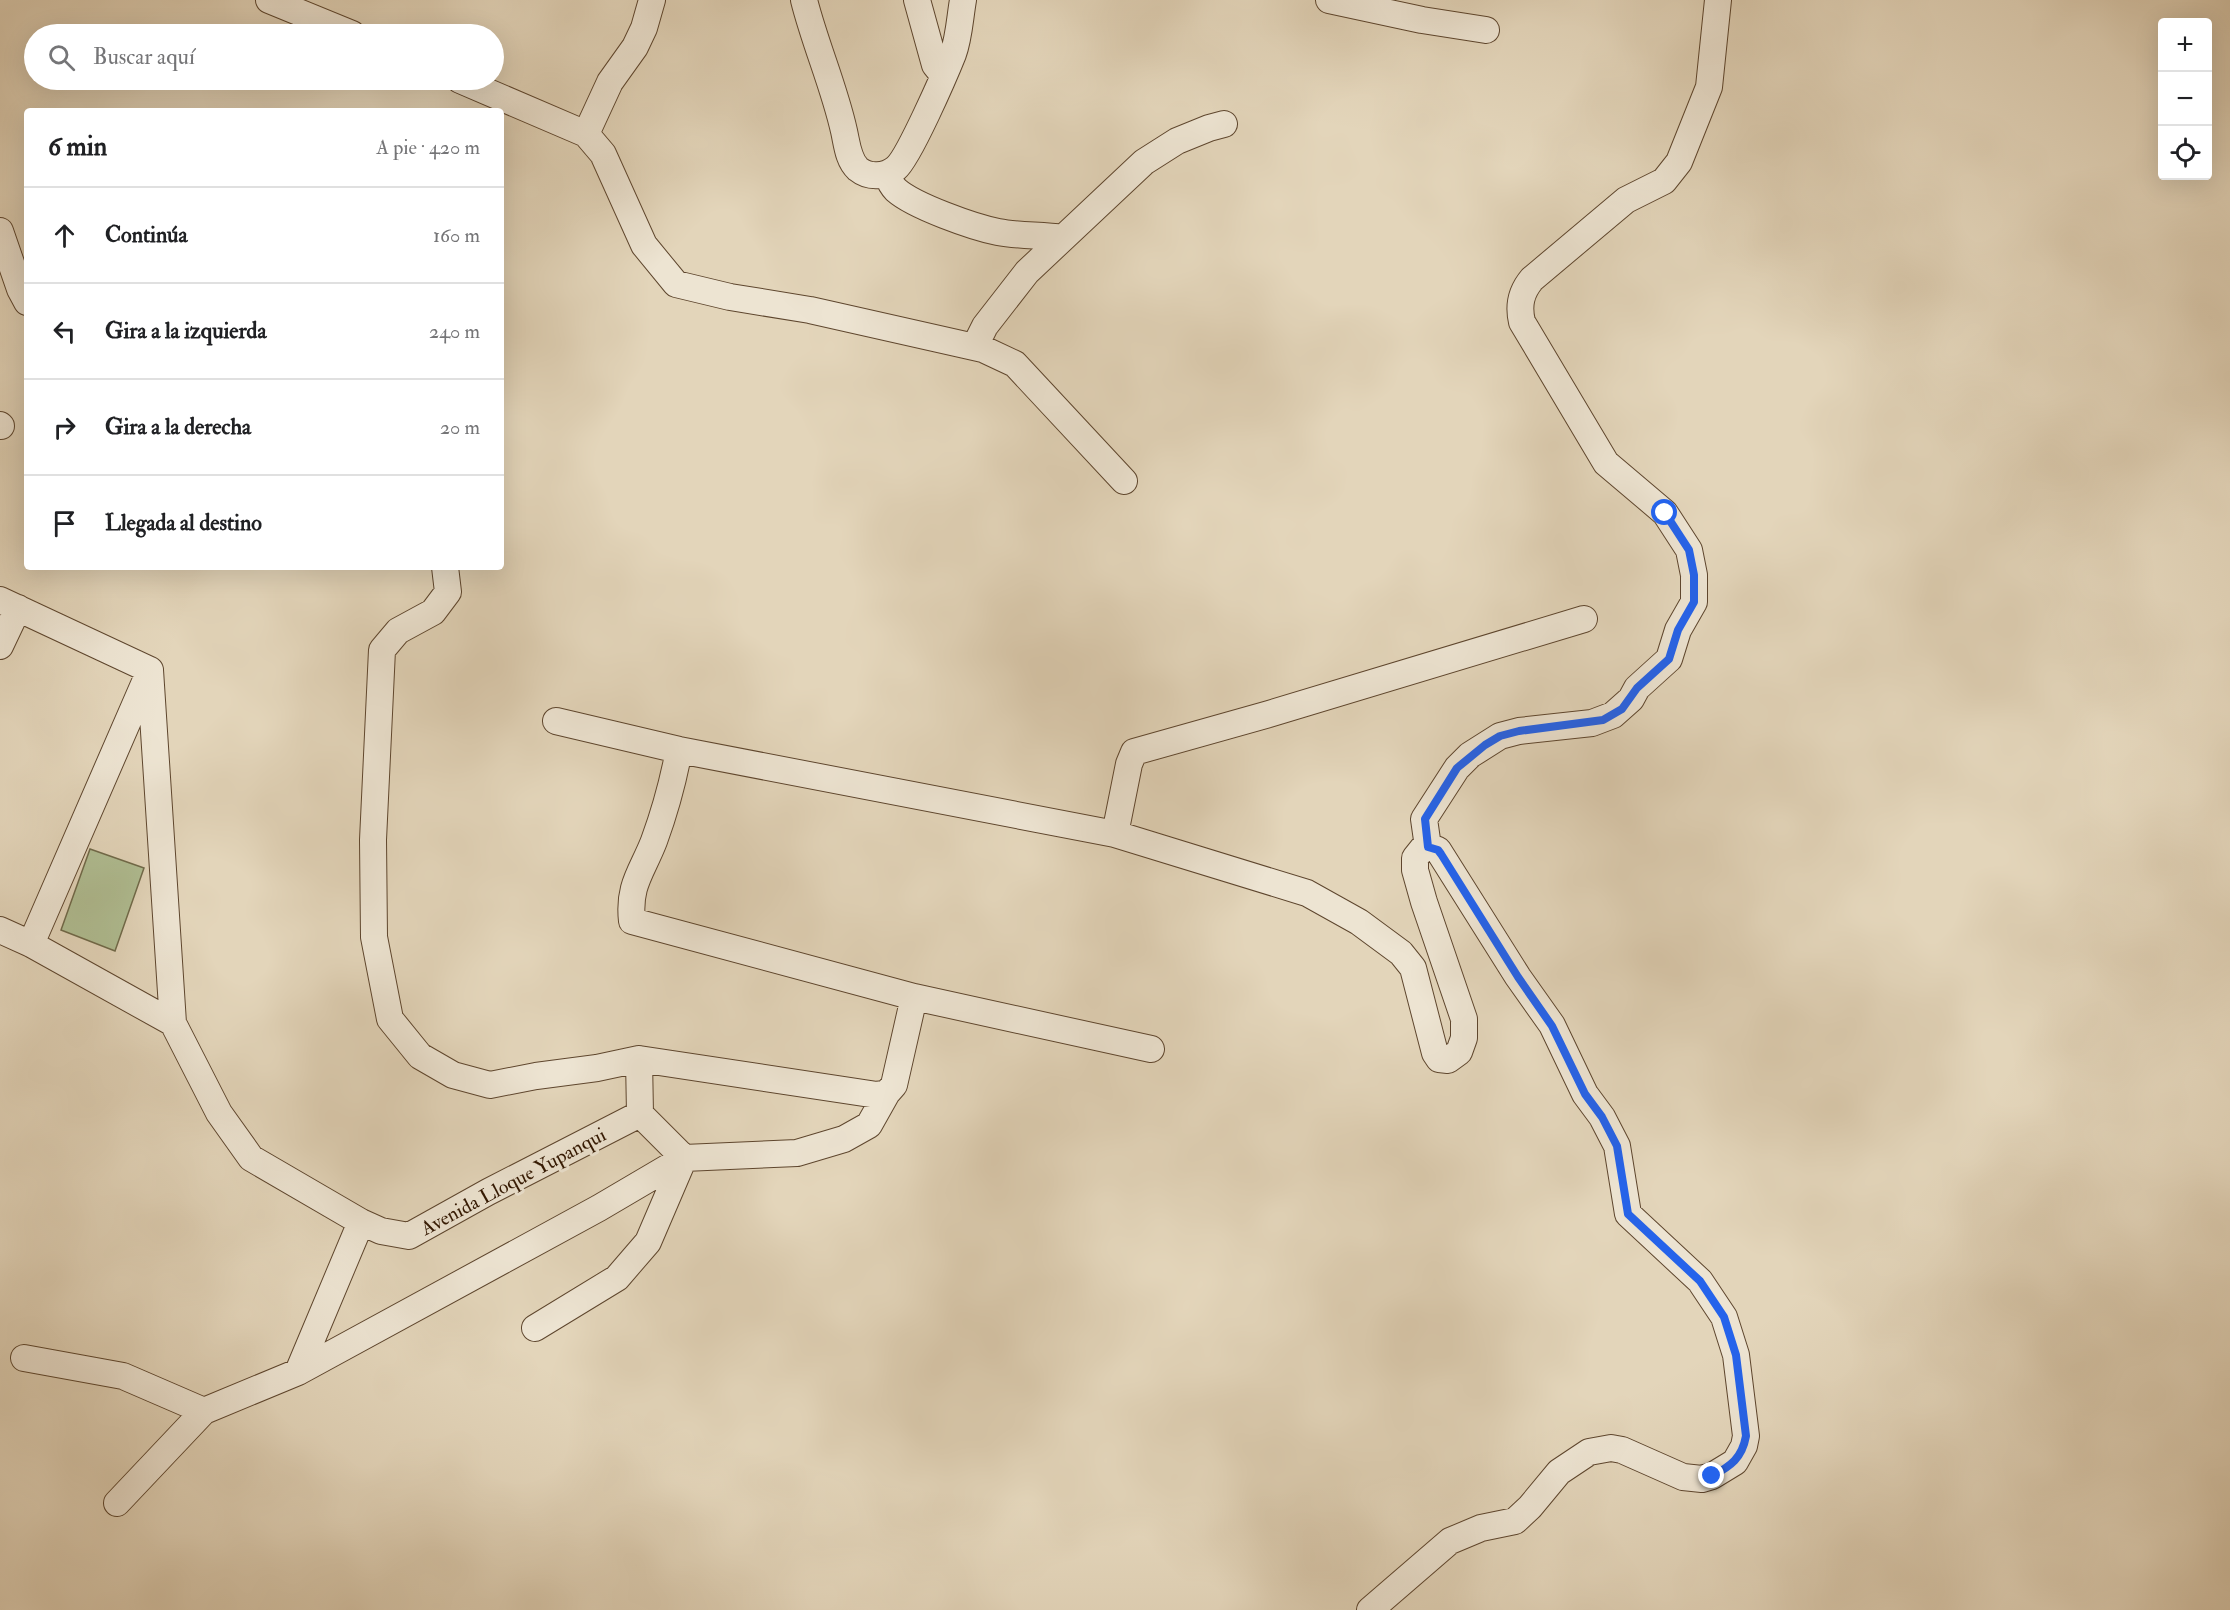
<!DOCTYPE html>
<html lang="es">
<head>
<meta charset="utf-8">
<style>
	body { margin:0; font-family:"IM FELL Double Pica",serif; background:#f6f6f6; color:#202124 }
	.controls { position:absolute; right:18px; top:18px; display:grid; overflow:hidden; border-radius:6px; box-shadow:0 6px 24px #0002 }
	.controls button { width:54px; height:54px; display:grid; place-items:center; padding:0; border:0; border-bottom:2px solid #e0e0e0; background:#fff; color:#202124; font:30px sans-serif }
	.stop { position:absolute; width:18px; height:18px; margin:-14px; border:4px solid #2563eb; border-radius:50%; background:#fff }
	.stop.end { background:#2563eb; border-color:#fff; box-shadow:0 2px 6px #0008 }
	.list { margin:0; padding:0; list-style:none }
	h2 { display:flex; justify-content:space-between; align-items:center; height:78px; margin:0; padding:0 24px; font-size:26px }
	h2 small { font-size:20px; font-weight:400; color:#757577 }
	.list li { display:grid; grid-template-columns:39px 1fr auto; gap:18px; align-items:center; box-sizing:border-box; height:96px; padding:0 24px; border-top:2px solid #e0e0e0 }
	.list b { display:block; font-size:22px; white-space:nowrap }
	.list em { font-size:20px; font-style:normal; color:#757577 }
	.icon { flex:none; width:33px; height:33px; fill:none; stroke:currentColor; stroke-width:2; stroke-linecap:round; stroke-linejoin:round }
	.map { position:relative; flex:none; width:2230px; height:1610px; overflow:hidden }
	.search { position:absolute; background:#fff; box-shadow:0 6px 24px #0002; left:24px; top:24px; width:480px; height:66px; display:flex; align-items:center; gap:15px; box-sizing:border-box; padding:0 21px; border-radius:33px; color:#757577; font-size:22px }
	.panel { position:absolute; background:#fff; box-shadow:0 6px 24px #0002; left:24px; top:108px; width:480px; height:462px; border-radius:6px }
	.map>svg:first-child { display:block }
	.green { fill:#b0be93; stroke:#706a4a; stroke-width:1.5 }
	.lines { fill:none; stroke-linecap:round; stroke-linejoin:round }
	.minor-casing { stroke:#5e462e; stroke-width:28 }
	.minor { stroke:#ede4d2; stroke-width:26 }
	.route { stroke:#2563eb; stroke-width:8 }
	.labels { text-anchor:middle; stroke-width:6; stroke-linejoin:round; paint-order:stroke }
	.street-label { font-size:20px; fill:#311600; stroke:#ede4d2 }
</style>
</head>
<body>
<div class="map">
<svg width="2230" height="1610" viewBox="0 0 2230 1610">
	<rect width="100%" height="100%" fill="#e3d5ba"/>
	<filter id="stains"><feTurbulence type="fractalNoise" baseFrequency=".00333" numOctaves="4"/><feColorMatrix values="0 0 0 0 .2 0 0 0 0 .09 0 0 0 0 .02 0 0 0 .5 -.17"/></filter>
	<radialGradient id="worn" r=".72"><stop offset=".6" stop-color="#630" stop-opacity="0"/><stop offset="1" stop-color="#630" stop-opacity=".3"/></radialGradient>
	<path class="green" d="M90,849l54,19 -29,83 -54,-21z"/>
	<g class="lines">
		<g class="minor-casing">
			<path id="minor" d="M269,0l83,34
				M804,0c11,44 30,86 40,131 3,13 4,29 14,38 11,9 27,8 38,-1 13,-11 49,-94 57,-114 6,-16 7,-37 10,-54
				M917,0l18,65 8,10
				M1329,0l93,20 64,10
				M460,80l126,54 17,20 41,91 32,39 54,13 80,13 173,39 32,15 109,117
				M586,134l24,-52 25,-35 9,-19 8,-28
				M887,174c2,6 4,11 9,16 18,16 77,37 102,42 21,4 43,3 65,6
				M0,231l20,58 7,13
				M975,346l10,-20 42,-54 117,-110 33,-21 32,-13 15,-4
				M0,425l1,1
				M445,567l3,25 -15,20 -35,19 -16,19 -9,190 1,97 16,82 30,37 33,19 37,10 46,-9 61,-8 42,-9 238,36 10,-2 7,-8 20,-88
				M0,600l150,70
				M0,646l18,-38
				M150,670l23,353
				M556,721l123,29 436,84 192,59 52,29 42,31 12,15 22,85 4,6 9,1 11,-8 5,-14v-19l-40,-117 -9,-32v-12l8,-10h10l5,2 80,127 34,48 33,69 17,23 15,29 11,68 72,67 24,36 12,38 10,81 -2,10 -9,16 -23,14 -10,3 -19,-2 -61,-27 -11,-2 -22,4 -30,20 -29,35 -15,14 -34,7 -31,13 -80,69
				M679,750c-6,32 -14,61 -25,91 -12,31 -26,44 -22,80l282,76 237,52
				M1115,834l14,-70 5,-12 135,-38 315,-95
				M1428,847l-4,-28 33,-51 13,-13 30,-19 19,-5 73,-8 21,-8 18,-16 6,-11 32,-29 9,-29 16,-28v-27l-5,-25 -24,-37 -59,-50 -84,-141c-4,-17 -1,-30 10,-43l94,-79 38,-19 15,-19 30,-75 9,-87
				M0,930l31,14 142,79 46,90 32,45 110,64 20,9 28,5 79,-44 152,-78
				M31,944l117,-269
				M639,1059l1,55 44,44 113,-5 47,-14 25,-14 18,-32
				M24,1358l99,18 81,35
				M298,1372l63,-150
				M117,1503l87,-92 94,-39 301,-164 85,-50 -36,84 -31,36 -82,50"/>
		</g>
		<use href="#minor" class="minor"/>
	</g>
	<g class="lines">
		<path class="route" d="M1665,513l24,37 5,25v27l-16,28 -9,29 -32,29 -15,21 -19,11 -84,11 -19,5 -15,9 -28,23 -32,51 3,28 10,3 3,4 77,123 34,49 33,68 17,23 15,29 11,68 72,67 24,36 12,38 10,81c-4,22 -15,30 -34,40"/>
	</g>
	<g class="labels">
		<g class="street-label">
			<text transform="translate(513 1181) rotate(-28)" y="7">Avenida Lloque Yupanqui</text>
		</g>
	</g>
	<rect width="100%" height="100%" filter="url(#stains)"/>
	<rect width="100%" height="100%" fill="url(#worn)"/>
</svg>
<div class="controls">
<button>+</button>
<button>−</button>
<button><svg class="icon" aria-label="locate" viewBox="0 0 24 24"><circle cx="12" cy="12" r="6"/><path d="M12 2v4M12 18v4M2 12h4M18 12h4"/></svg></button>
</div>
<div class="stop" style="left:1665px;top:513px"></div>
<div class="stop end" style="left:1712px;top:1476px"></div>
<div class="search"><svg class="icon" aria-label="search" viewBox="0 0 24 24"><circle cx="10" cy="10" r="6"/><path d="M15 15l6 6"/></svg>Buscar aquí</div>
<section class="panel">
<h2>6 min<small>A pie · 420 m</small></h2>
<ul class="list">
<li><svg class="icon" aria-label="ahead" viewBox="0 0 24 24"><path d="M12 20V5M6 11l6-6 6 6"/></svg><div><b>Continúa</b></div><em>160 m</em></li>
<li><svg class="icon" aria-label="left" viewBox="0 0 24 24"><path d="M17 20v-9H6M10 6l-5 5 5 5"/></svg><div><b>Gira a la izquierda</b></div><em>240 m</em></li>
<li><svg class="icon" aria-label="right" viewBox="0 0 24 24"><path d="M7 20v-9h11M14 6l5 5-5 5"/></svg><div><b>Gira a la derecha</b></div><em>20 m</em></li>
<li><svg class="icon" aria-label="arrive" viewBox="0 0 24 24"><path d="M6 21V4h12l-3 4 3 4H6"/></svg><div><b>Llegada al destino</b></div></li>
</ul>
</section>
</div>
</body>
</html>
